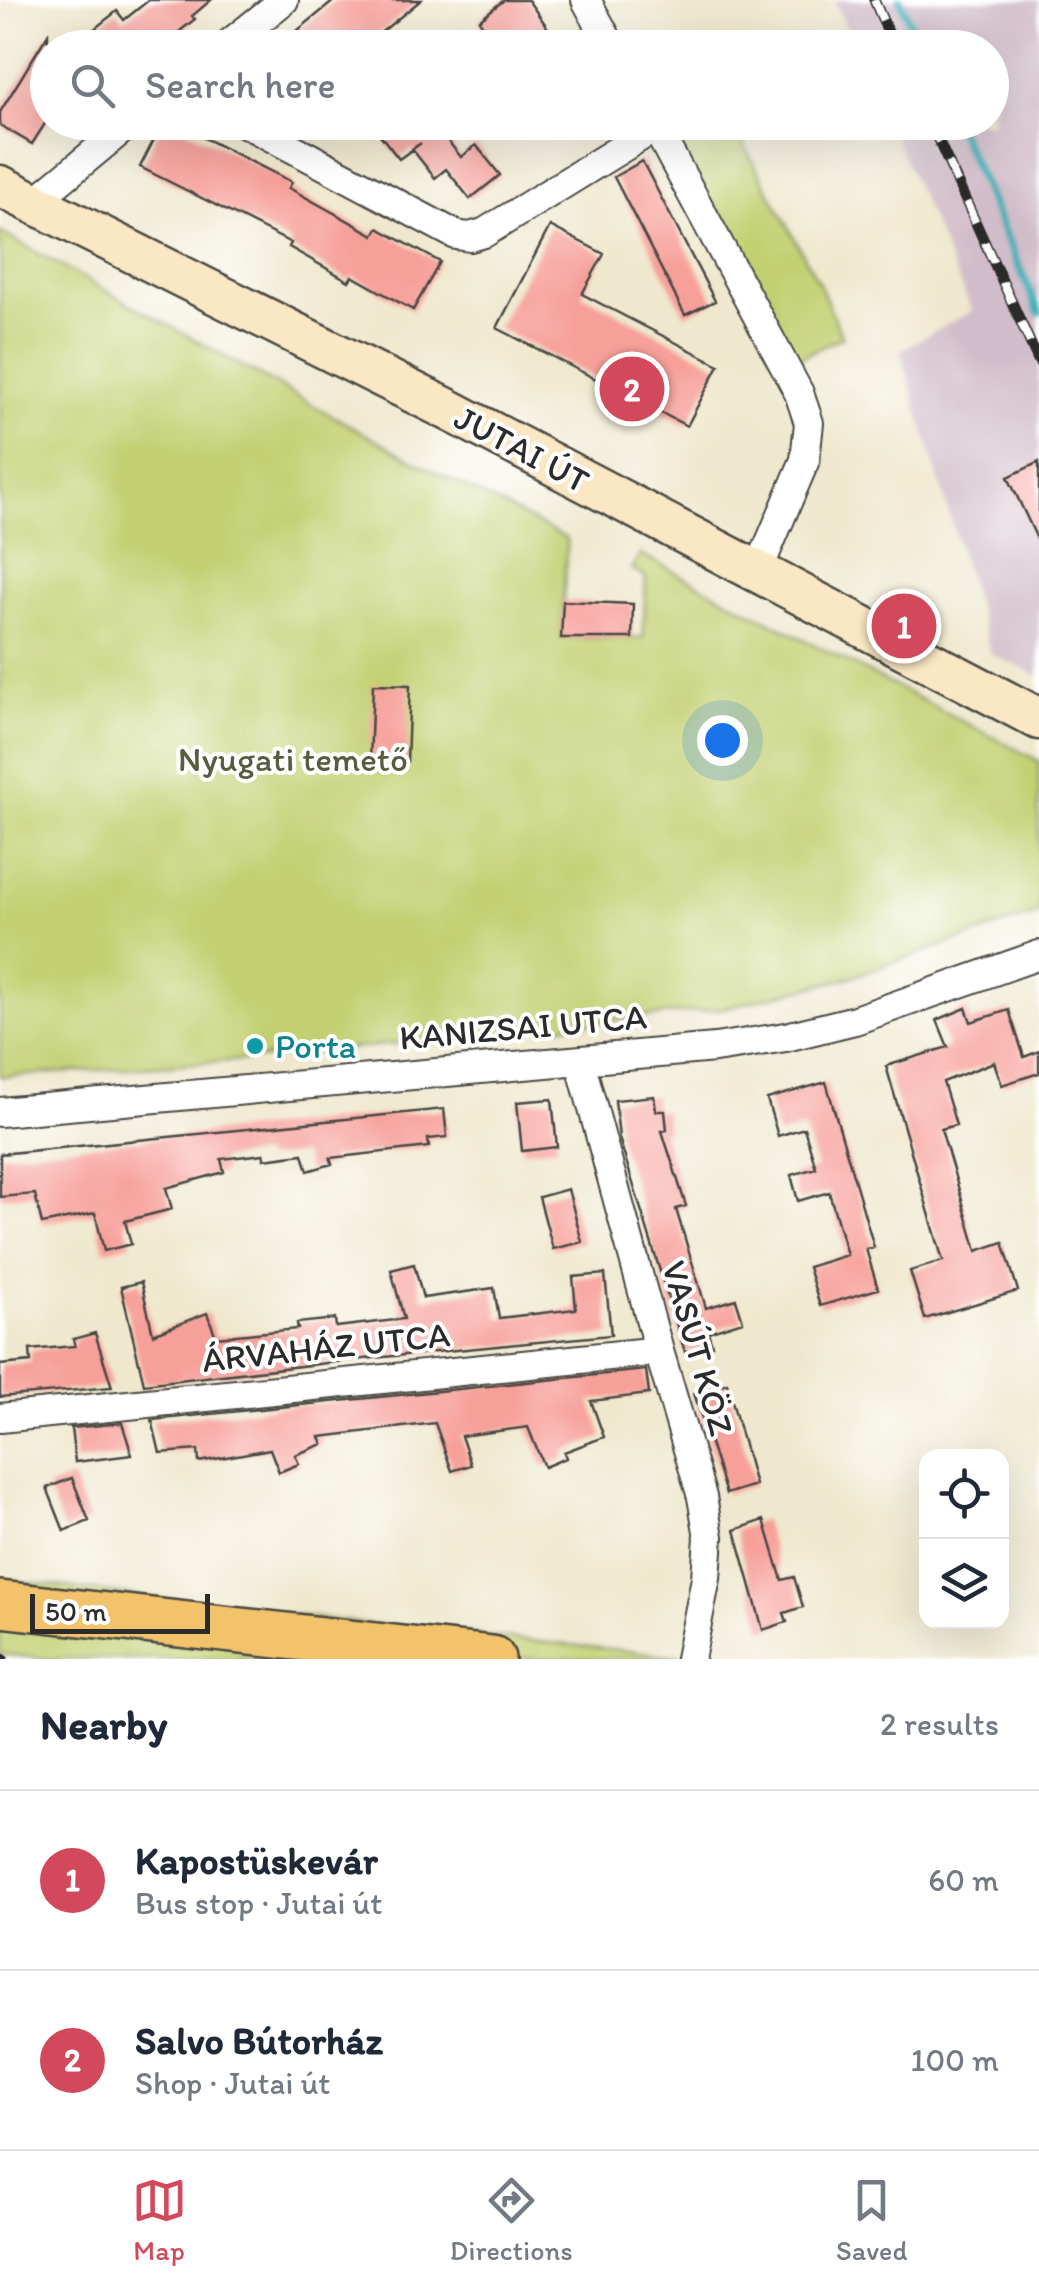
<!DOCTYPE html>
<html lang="en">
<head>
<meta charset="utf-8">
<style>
	body { margin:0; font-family:Itim,sans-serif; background:#f6f6f7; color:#1f2937 }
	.controls { position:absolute; right:30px; bottom:30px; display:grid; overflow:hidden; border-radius:20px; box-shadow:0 10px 40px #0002 }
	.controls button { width:90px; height:90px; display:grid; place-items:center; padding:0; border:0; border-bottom:2px solid #e0e1e3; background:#fff; color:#1f2937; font:50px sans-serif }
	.scale { position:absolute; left:30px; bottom:25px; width:180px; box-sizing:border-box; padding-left:10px; border:5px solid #2b2b2b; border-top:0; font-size:28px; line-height:35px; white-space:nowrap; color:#2b2b2b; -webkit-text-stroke:8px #fff; paint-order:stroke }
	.you { position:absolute; left:722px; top:740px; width:35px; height:35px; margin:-25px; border:8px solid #fff; border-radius:50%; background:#1a73e8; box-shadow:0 0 0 15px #1a73e833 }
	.badge { display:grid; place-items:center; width:65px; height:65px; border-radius:50%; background:#d1495b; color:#fff; font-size:32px; font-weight:700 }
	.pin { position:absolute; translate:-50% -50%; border:5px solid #fff; box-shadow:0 2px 10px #0006 }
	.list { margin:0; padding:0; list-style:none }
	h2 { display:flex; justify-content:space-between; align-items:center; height:130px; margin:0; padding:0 40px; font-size:42px }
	h2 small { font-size:32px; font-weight:400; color:#747a83 }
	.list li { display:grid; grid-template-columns:65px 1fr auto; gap:30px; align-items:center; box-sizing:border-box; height:180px; padding:0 40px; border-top:2px solid #e0e1e3 }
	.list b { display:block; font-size:38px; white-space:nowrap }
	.list p { margin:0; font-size:32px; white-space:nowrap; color:#747a83 }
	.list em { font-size:32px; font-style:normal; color:#747a83 }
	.icon { flex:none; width:55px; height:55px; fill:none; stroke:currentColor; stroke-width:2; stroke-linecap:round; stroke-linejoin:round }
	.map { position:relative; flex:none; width:1039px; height:1659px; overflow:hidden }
	.search { position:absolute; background:#fff; box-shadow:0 10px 40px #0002; left:30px; right:30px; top:30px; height:110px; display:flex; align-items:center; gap:25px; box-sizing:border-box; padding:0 35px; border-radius:55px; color:#747a83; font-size:38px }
	.sheet { height:490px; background:#fff }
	nav { display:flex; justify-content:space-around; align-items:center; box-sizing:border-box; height:140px; border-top:2px solid #e0e1e3; background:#fff; font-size:28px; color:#747a83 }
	nav a { display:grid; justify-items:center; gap:5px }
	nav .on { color:#d1495b }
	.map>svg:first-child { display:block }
	.industrial { fill:#d1bdc9 }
	.green { fill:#c2d072; stroke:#767e4e; stroke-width:2.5 }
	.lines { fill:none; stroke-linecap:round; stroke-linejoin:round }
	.stream { stroke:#3daeb7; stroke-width:8 }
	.building { fill:#f79f99 }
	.street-casing { stroke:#484743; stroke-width:32 }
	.secondary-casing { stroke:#484743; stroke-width:45 }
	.primary-casing { stroke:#484743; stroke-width:50 }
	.street { stroke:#fff; stroke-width:28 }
	.secondary { stroke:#fae7c3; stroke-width:40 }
	.primary { stroke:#f2c36a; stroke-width:45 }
	.rail-casing { stroke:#2b2b2b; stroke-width:11 }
	.rail { stroke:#fff; stroke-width:8; stroke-dasharray:22; stroke-linecap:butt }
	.culture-dot { fill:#0f9aa8; stroke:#fff; stroke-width:4 }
	.labels { text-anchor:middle; stroke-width:8; stroke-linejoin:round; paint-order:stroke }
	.street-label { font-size:35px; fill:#2b2b2b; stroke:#fff }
	.park-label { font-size:35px; fill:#585d40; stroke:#fff }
	.culture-label { font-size:35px; fill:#0d838f; stroke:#fff; text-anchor:start }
</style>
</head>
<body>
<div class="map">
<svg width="1039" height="1659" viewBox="0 0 1039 1659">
	<rect width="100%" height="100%" fill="#fff"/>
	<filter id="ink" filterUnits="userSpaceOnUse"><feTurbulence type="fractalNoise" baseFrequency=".01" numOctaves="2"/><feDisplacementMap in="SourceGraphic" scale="20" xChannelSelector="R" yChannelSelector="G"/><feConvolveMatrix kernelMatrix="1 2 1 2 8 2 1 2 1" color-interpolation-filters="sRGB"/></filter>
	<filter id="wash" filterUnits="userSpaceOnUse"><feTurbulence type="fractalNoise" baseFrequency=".0048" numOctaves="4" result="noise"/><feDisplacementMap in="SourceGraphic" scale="40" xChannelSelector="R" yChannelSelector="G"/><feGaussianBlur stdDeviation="2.25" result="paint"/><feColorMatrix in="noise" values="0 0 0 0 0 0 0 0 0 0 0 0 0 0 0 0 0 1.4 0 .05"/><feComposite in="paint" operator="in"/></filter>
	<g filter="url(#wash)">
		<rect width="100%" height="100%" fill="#efe8ce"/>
		<path class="industrial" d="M834,0h205v676l-48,-22 -91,-304 72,-39 -84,-188 104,-1v-74l-137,-1z"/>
		<path class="green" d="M653,123h79l88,162 22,52 -58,28z
			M0,232l418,231 149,76 -6,99h82l3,-60 -14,-9 8,-15 399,207v152l-191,65 -129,31 -474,51 -245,17z
			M0,1579l358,44 349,36h-659l-48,-5z"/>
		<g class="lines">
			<path class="stream" d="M900,0l21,48
				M955,122l84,190"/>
		</g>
		<g id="blocks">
			<path class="building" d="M149,0h62l-19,16 3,3 -36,29h-89l47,-37 7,9z
				M335,0h86l-59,48h-86z
				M504,0h24l34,48h-62l-21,-28z
				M48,34v85l-16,25 -32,-19v-13z
				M163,122h9l120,60 -3,6 85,47 4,-7 62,34 -27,48 -61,-34 -3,5 -60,-34 2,-4 -151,-76z
				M370,122h44l12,16 12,-9 23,28 15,-12 24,30 -30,24 -24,-30 -11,9 -23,-29 9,-6 -22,16z
				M642,161l73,140 -30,14 -71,-138z
				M550,226l54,28 -22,40 137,71 -32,61 -190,-98z
				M1039,462v81l-31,-66z
				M563,601l70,3 -1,34h-71z
				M373,684l37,1 -3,77h-37z
				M966,1008l5,14 38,-12 15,47 15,-6v22l-37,12 -8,-23 -51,20 13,43 -15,4 36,122 26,-9 15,49 -93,28 -15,-48 33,-10 -57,-195 62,-19 -11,-27z
				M826,1082l48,165 -8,2 12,40 -58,17 -12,-39 39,-12 -18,-63 -31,9 -7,-26 25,-7 -12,-40 -26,8 -11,-37z
				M654,1096l2,15h9l2,19 -5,1 24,75 -10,3 30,99 30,-9 7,22 -35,11 4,13 -27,7 -66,-214 -4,-38z
				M552,1099l5,48 -35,4 -5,-49z
				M444,1109l3,28 -19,2 1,8 -99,11 2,6 -24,7 -5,-17 -39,5v-5l-43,5 3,13 -58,16 6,21 -47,12 6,23 -27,7 -9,-38 -53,11 -7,-30 -35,3v-43z
				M568,1189l14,53 -29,7 -14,-52z
				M414,1264l9,34 71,-10 5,30 77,-9 -3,-32 32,-3 6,61 -258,25 -209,24 -23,-97 20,-5 12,52 54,-21 9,24 82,-8 -1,-6 38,-4 1,8 68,-8 -13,-49z
				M95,1333l17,54 -112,10v-32l31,-3 -1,-12 45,-4 -2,-7z
				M646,1370l3,24 -58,7 13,36 -40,15 2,6 -22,9 -16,-40 -67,9 10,29 -19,6 -17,-48 -115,14 3,7 -28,11 4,9 -20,8 -9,-23 -71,13 -1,-12 -38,3 -8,-33z
				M727,1383l28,102 -29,9 -32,-101z
				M122,1423l10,32 -57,7 -4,-34z
				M72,1478l17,43 -25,10 -17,-43z
				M764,1520l18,60 12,-3 9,30 -19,6 3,9 -24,8 -28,-100z"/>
		</g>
	</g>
	<g filter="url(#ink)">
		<use href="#blocks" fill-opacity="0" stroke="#484743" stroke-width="2.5"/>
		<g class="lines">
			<g class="street-casing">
				<path id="street" d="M586,0l26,48
					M224,48l60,-48
					M243,122l213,113 14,2 14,-4 172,-106
					M653,122l146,271 10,30 -4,37 -48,113
					M32,204l99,-82
					M580,1061l79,290 43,146 7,40 -3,41 -16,81
					M0,1112l715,-64 71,-11 69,-17 184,-65
					M0,1418l659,-67"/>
			</g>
			<g class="secondary-casing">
				<path id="secondary" d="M0,186l449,224 590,309"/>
			</g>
			<g class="primary-casing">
				<path id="primary" d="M0,1604l492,55"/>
			</g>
			<use href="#street" class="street"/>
			<use href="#secondary" class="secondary"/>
			<use href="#primary" class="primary"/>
			<g class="rail-casing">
				<path id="rail" d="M874,0l21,48
					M930,122l109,240
					M0,1659h3"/>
			</g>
			<use href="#rail" class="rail"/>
		</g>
	</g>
	<circle class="culture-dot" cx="255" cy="1046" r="10"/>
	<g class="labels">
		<g class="street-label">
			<text transform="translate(522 449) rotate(28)" y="12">JUTAI ÚT</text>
			<text transform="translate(523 1027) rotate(-5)" y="12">KANIZSAI UTCA</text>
			<text transform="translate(326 1347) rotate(-6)" y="12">ÁRVAHÁZ UTCA</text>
			<text transform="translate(698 1348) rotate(74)" y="12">VASÚT KÖZ</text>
		</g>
		<g class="park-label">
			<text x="293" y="771">Nyugati temető</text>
		</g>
		<g class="culture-label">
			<text x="275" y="1058">Porta</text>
		</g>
	</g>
</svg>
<div class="controls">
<button><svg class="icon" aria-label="locate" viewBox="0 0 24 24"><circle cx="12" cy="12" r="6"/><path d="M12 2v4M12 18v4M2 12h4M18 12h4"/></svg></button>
<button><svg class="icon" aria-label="layers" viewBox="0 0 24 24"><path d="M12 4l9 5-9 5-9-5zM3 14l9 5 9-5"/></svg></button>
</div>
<div class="scale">50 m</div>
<div class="you"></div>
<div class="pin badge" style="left:904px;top:626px">1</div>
<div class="pin badge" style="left:632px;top:389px">2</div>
<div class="search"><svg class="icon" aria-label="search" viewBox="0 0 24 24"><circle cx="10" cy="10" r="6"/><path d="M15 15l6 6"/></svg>Search here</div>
</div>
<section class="sheet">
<h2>Nearby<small>2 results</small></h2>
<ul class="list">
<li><span class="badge">1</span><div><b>Kapostüskevár</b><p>Bus stop · Jutai út</p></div><em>60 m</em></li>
<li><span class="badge">2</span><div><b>Salvo Bútorház</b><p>Shop · Jutai út</p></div><em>100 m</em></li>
</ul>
</section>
<nav>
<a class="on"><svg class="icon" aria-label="map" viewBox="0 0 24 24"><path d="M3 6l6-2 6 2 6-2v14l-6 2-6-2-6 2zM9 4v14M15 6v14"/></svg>Map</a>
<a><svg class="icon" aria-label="directions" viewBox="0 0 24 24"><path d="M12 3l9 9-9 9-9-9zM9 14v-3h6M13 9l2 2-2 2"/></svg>Directions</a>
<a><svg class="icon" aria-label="saved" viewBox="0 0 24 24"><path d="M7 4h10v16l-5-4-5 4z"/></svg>Saved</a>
</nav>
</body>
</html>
